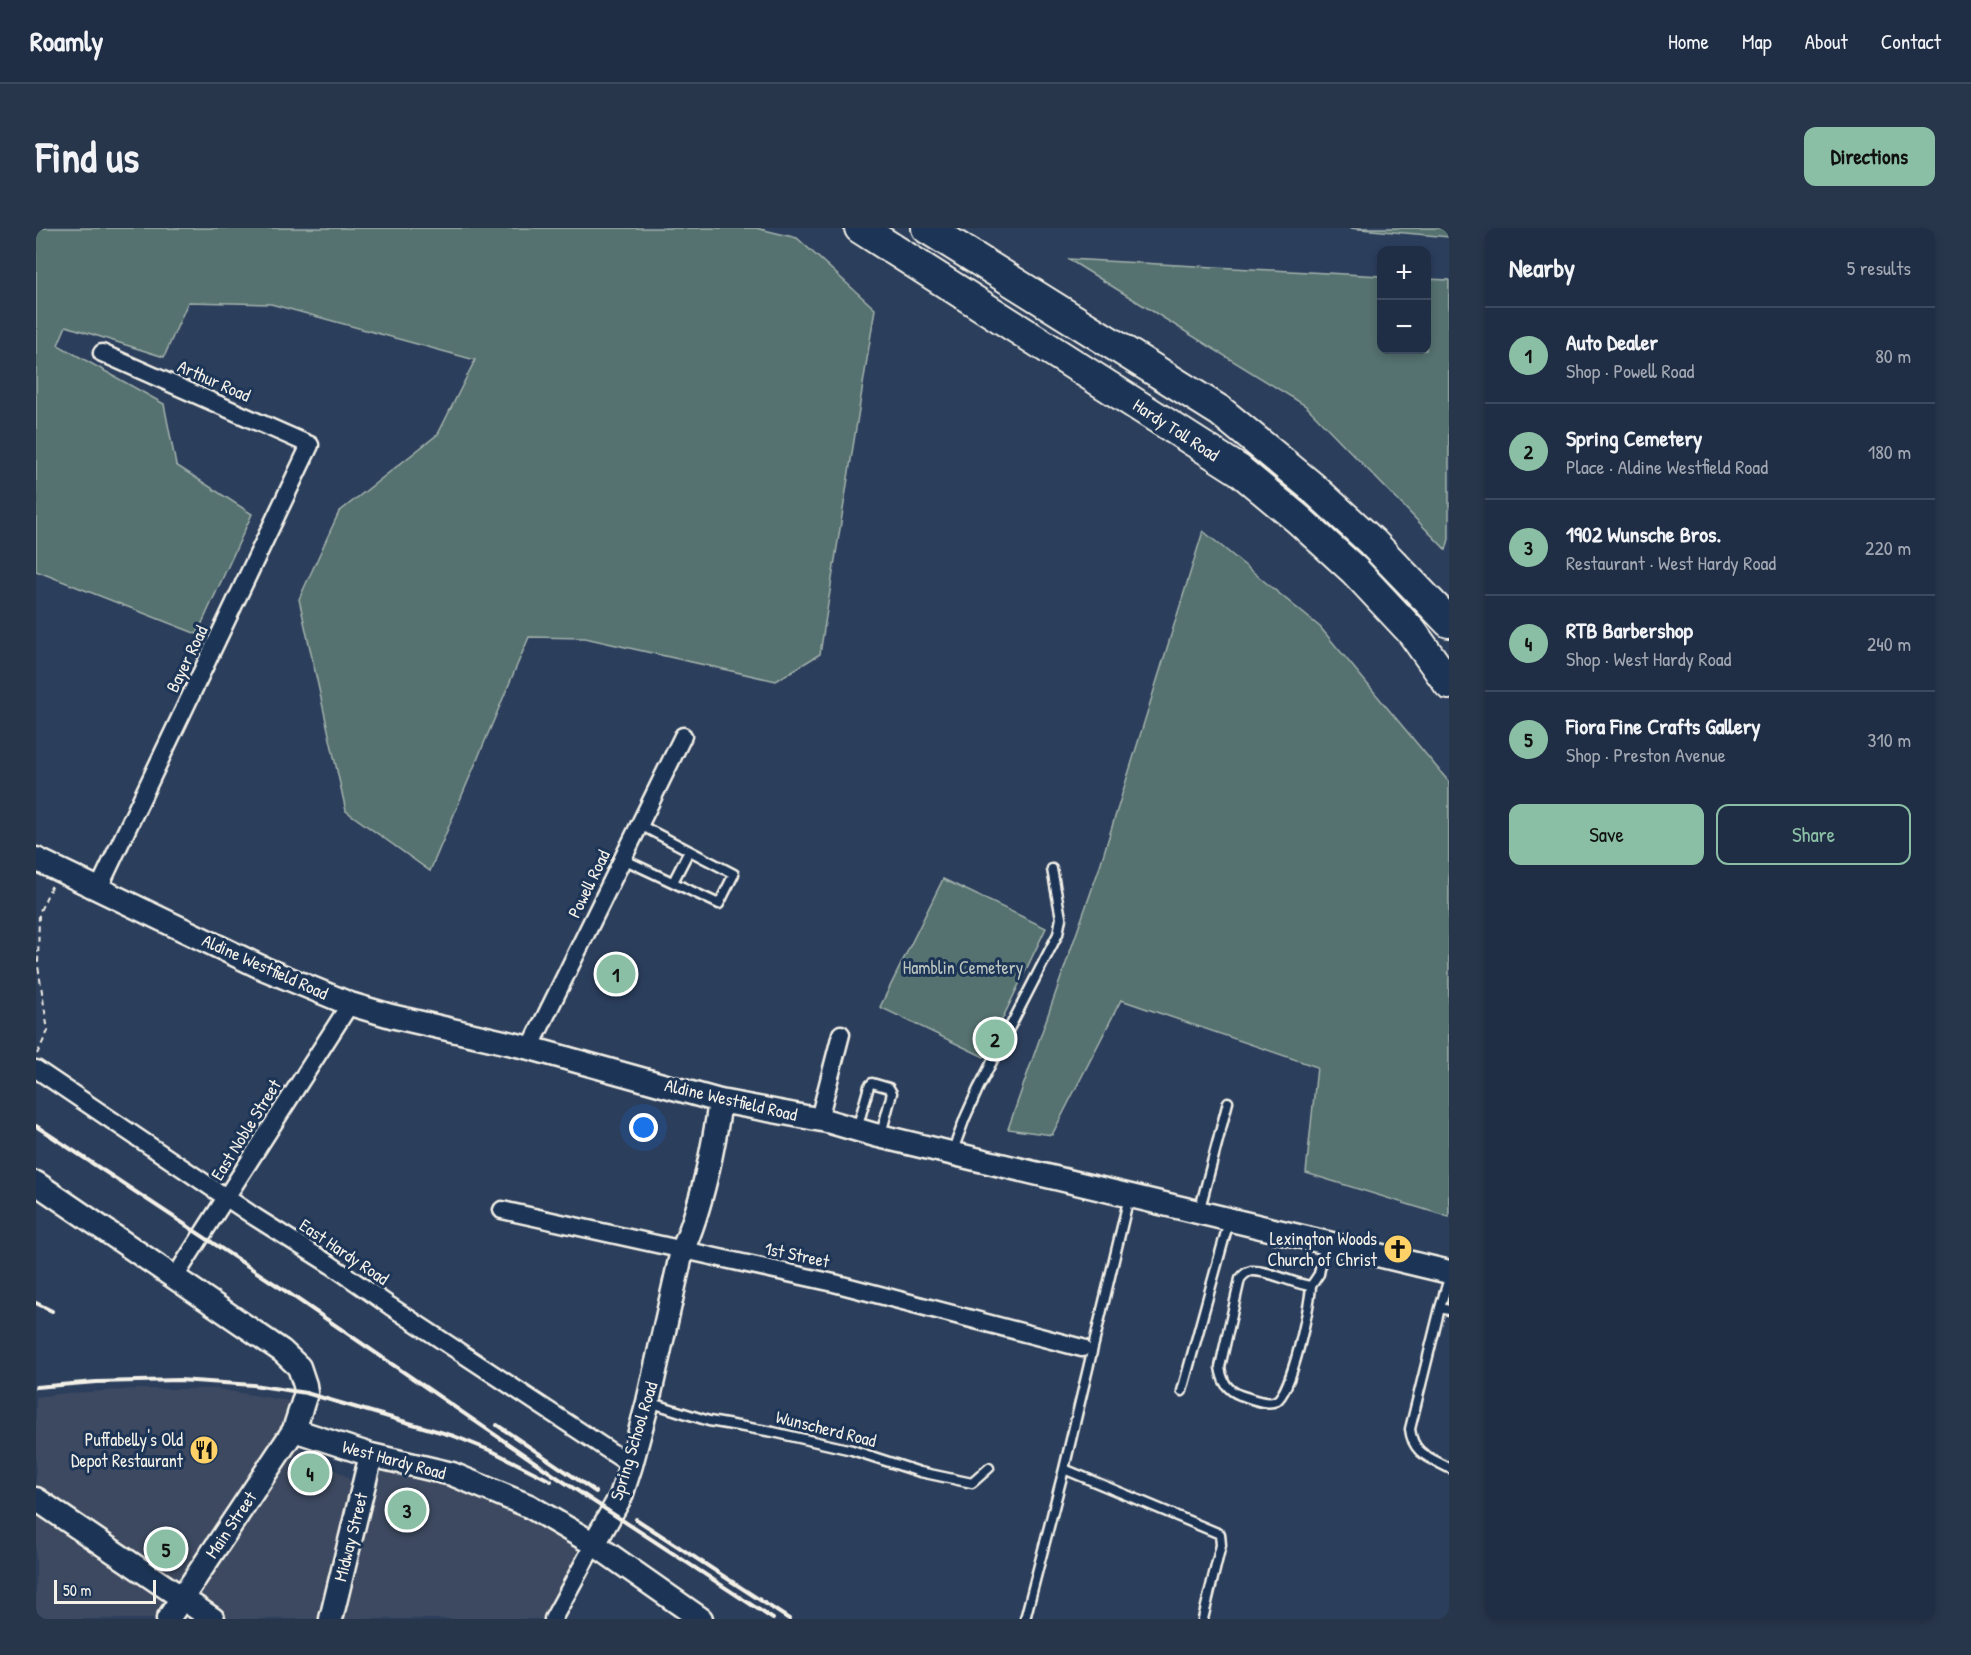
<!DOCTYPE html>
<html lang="en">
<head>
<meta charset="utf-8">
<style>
	body { margin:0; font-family:"Patrick Hand",sans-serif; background:#28364c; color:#f1f3f6 }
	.controls { position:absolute; right:18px; top:18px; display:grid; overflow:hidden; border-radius:12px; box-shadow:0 3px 9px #0003 }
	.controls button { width:54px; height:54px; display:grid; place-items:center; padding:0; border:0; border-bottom:2px solid #3d4a5e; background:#202e45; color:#f1f3f6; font:30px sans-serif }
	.scale { position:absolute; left:18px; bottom:15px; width:102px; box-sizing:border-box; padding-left:6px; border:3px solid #f4f1e8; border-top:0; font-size:16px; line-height:21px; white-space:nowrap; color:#f4f1e8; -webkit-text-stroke:4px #1d3557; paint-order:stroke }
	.you { position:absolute; left:608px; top:900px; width:21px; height:21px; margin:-15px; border:4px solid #fff; border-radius:50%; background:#1a73e8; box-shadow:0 0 0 9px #1a73e833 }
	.badge { display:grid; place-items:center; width:39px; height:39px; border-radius:50%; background:#8abfa5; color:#111; font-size:20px; font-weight:700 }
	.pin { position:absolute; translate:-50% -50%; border:3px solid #fff; box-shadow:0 2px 6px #0006 }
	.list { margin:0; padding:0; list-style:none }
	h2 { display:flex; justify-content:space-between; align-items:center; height:78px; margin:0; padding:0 24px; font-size:26px }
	h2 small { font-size:20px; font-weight:400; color:#a2a8b3 }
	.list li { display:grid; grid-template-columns:39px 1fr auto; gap:18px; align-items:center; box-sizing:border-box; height:96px; padding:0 24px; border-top:2px solid #3d4a5e }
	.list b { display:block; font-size:22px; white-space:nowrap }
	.list p { margin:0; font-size:20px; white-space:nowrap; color:#a2a8b3 }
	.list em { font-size:20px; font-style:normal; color:#a2a8b3 }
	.actions { display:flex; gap:12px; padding:18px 24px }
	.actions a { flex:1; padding:14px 0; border:2px solid #8abfa5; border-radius:12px; text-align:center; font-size:21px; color:#8abfa5 }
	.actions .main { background:#8abfa5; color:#111 }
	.map { position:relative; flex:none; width:1413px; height:1391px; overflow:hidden; border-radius:12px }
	header { display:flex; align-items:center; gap:36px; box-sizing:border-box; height:84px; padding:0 30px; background:#202e45; border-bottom:2px solid #3d4a5e }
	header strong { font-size:28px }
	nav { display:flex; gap:33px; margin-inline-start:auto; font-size:21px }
	.intro { display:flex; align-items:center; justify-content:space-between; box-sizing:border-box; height:144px; padding:0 36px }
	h1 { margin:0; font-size:42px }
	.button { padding:15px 27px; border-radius:12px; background:#8abfa5; color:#111; font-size:21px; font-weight:700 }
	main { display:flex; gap:36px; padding:0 36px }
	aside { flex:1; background:#202e45; border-radius:12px; box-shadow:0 3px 9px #0003 }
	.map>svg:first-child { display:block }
	.built { fill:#3c4861 }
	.green { fill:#547270; stroke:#a4b2ac; stroke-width:1.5 }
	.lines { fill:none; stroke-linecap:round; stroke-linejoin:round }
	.lane-casing { stroke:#f4f1e8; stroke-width:13 }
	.street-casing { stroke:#f4f1e8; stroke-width:21 }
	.secondary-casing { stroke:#f4f1e8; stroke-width:27 }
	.highway-casing { stroke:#f4f1e8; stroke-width:34 }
	.path { stroke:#f4f1e8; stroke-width:2; stroke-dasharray:6 4.5; stroke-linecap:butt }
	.lane { stroke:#1d3557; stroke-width:8 }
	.street { stroke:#1d3557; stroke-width:16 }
	.secondary { stroke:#1d3557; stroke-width:22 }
	.highway { stroke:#1d3557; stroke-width:30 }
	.rail { stroke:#f4f1e8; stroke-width:4 }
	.labels { text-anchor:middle; stroke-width:6; stroke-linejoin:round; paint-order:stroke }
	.street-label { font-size:18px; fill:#f4f1e8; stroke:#1d3557 }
	.park-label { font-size:18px; fill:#bcc5be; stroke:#1d3557 }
	.poi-label { font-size:18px; fill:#f4f1e8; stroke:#1d3557; text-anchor:end }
</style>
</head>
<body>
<header>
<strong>Roamly</strong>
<nav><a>Home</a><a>Map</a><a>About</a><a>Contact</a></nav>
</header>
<div class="intro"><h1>Find us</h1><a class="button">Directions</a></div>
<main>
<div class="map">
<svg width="1413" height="1391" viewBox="0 0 1413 1391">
	<rect width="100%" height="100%" fill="#2b3e5c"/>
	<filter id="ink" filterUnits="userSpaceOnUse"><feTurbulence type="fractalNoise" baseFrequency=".0167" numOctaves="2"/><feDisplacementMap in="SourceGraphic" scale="12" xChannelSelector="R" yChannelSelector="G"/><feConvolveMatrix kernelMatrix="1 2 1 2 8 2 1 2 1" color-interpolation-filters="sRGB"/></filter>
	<g filter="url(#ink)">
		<path class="built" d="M100,1161h81l77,13 -2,10 -114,169h-5l-137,-89v-95l20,-3z
			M263,1219l48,30 6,8 -33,134h-91l-25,-17 -5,-6v-5l93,-139z
			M349,1240l51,11 78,30 63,36 4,5 -34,69h-204l36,-145z
			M0,1279l124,87 3,10 -9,15h-118z"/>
		<path class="green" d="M0,0h720l41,10 78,71 -55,345 -44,27 -191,-43 -56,-1 -99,234 -84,-60 -47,-212 40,-87 99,-78 37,-74 -204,-56 -83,-2 -24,55 -98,-31 -8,19 106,59 12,61 76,49 -55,120 -161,-63z
			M1313,0h100v9z
			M1032,31l313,17 1,74h44l1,-71 22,1v259l-3,11 -140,-144z
			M1167,303l117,96 129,155v435l-143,-44 11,-106 -196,-67 -69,135 -44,-6 91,-260z
			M907,651l103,49 -62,129 -104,-50z"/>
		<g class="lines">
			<g class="lane-casing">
				<path id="lane" d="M587,631l96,45 15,-30 -94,-49
					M637,654l16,-31
					M821,901l12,-43 3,-3 17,5 3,5 -11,41
					M916,925l13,-35 13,-29 80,-155 3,-16 -9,-49
					M1163,984l29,-110
					M1413,1050l-9,30 9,2
					M1275,1058c-1,19 -19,106 -35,115 -9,5 -26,-3 -36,-6 -13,-5 -18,-14 -20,-28l20,-88c3,-4 6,-7 11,-8 19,-1 41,13 60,15l8,-12 6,-31
					M1404,1080l-30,121c3,25 19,28 39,39
					M1146,1163l47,-170
					M613,1174l60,19 64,11 79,18 68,22 52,11 17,-15
					M1028,1241l156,65 1,11 -18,74
					M989,1391l39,-150 65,-272"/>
			</g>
			<g class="street-casing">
				<path id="street" d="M62,662l212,-445 -208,-92
					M494,820l153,-312
					M0,841l219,148 76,48 59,41 241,159
					M783,891l22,-85
					M466,982l332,73 248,65
					M139,1049l175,-273
					M517,1391l41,-75"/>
			</g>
			<g class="secondary-casing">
				<path id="secondary" d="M0,631l229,110 85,35 41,12 139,32 190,53 107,20 48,14 574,137
					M0,955l246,168 17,16 6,18 1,8 -12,37 -126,189
					M258,1202l77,25 81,19 77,32 65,38 107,75
					M0,1271l177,120
					M558,1316l27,-48 10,-31 17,-63 34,-151c19,-42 32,-104 38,-150
					M295,1391l40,-164"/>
			</g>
			<g class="highway-casing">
				<path id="highway" d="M824,0l379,242 59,49 57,52 57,61 37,52
					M891,0l293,183 91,75 61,56 77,80"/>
			</g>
			<path class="path" d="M1,826l11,-23 -10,-65 1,-53 13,-28"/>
			<use href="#lane" class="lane"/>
			<use href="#street" class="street"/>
			<use href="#secondary" class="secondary"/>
			<use href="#highway" class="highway"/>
			<path class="rail" d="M0,898l248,164 277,190 212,139
				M0,1075l16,8
				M0,1159l60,-5 83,-2 74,5 53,8 148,43 40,16 57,29
				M461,1197l99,67
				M600,1291l153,100"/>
		</g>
	</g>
	<defs>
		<g id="church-disc" transform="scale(1.5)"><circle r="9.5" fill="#ffd166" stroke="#1d3557"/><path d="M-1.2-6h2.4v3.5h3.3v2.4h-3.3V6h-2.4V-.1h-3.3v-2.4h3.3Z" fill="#111"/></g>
		<g id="restaurant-disc" transform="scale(1.5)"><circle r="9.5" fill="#ffd166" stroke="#1d3557"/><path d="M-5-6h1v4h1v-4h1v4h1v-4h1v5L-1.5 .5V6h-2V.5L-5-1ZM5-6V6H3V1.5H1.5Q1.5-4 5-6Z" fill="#111"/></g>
	</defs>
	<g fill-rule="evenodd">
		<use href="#church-disc" x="1362" y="1021"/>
		<use href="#restaurant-disc" x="168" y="1222"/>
	</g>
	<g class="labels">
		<g class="street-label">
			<text transform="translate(178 153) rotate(24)" y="6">Arthur Road</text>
			<text transform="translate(1140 202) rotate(33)" y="6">Hardy Toll Road</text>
			<text transform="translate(151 431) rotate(-64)" y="6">Bayer Road</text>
			<text transform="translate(553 656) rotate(-64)" y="6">Powell Road</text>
			<text transform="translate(229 739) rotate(24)" y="6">Aldine Westfield Road</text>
			<text transform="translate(695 872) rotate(13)" y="6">Aldine Westfield Road</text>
			<text transform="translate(210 902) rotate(-58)" y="6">East Noble Street</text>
			<text transform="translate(308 1024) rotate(34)" y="6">East Hardy Road</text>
			<text transform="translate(761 1027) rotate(12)" y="6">1st Street</text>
			<text transform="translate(790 1201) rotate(14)" y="6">Wunscherd Road</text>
			<text transform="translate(598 1213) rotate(-73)" y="6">Spring School Road</text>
			<text transform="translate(358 1232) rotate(15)" y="6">West Hardy Road</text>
			<text transform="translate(195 1297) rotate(-56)" y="6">Main Street</text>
			<text transform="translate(315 1309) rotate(-76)" y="6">Midway Street</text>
		</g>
		<g class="park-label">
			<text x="927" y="746">Hamblin Cemetery</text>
		</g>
		<g class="poi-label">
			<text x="1341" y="1017">Lexington Woods<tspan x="1341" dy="21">Church of Christ</tspan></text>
			<text x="147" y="1218">Puffabelly's Old<tspan x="147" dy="21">Depot Restaurant</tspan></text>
		</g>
	</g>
</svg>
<div class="controls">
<button>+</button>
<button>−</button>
</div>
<div class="scale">50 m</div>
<div class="you"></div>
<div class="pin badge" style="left:580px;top:746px">1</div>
<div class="pin badge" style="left:959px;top:811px">2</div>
<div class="pin badge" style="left:371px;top:1282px">3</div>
<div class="pin badge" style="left:274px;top:1245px">4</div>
<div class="pin badge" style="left:130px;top:1321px">5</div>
</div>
<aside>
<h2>Nearby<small>5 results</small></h2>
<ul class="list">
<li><span class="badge">1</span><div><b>Auto Dealer</b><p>Shop · Powell Road</p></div><em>80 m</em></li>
<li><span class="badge">2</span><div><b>Spring Cemetery</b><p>Place · Aldine Westfield Road</p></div><em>180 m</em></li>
<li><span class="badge">3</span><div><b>1902 Wunsche Bros.</b><p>Restaurant · West Hardy Road</p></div><em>220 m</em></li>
<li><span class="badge">4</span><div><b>RTB Barbershop</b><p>Shop · West Hardy Road</p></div><em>240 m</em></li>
<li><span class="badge">5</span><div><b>Fiora Fine Crafts Gallery</b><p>Shop · Preston Avenue</p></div><em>310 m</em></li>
</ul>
<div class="actions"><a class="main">Save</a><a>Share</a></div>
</aside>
</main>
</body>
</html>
